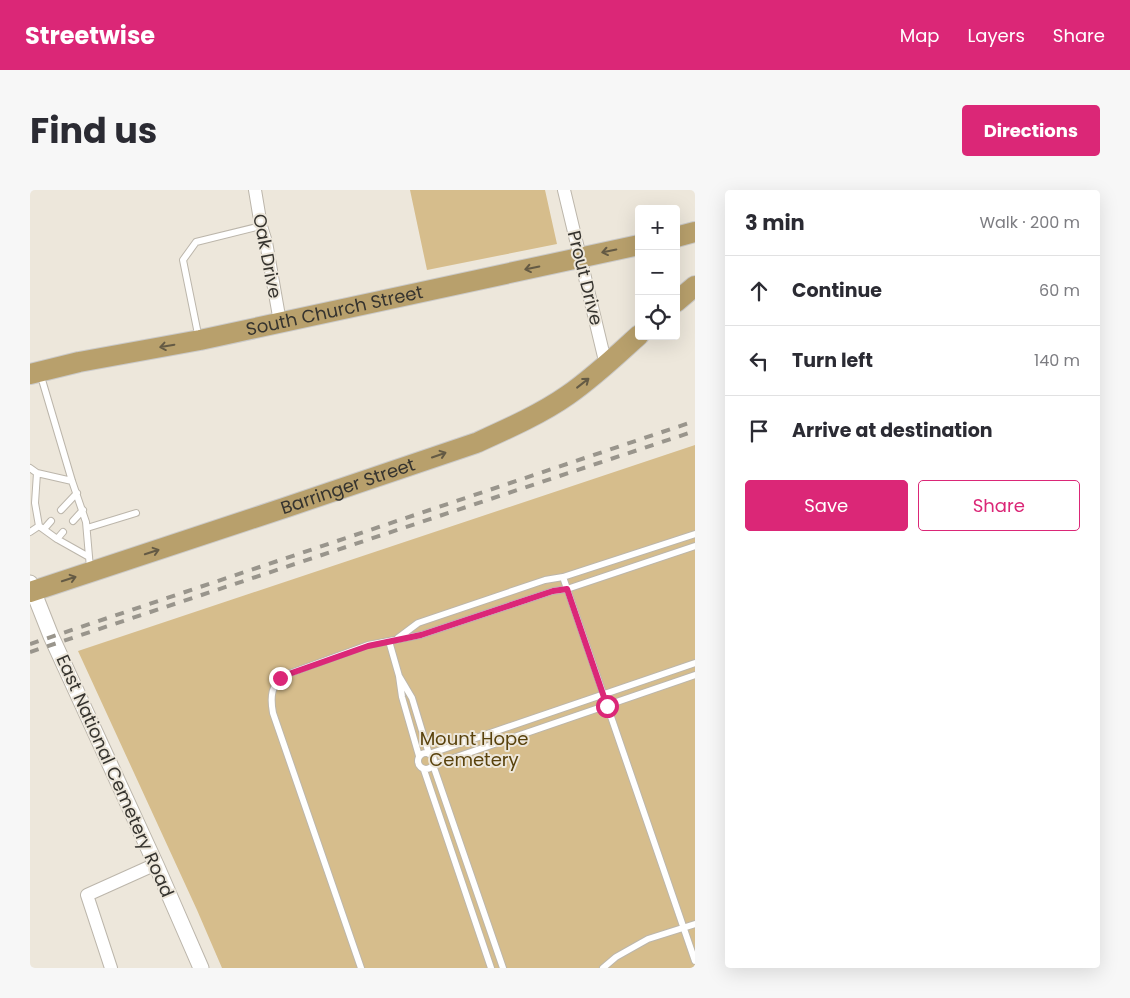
<!DOCTYPE html>
<html lang="en">
<head>
<meta charset="utf-8">
<style>
	body { margin:0; font-family:Poppins,sans-serif; background:#f7f7f7; color:#2b2b33 }
	.controls { position:absolute; right:15px; top:15px; display:grid; overflow:hidden; border-radius:5px; box-shadow:0 5px 20px #0002 }
	.controls button { width:45px; height:45px; display:grid; place-items:center; padding:0; border:0; border-bottom:1px solid #e1e1e2; background:#fff; color:#2b2b33; font:25px sans-serif }
	.stop { position:absolute; width:15px; height:15px; margin:-11px; border:4px solid #db2777; border-radius:50%; background:#fff }
	.stop.end { background:#db2777; border-color:#fff; box-shadow:0 1px 5px #0008 }
	.list { margin:0; padding:0; list-style:none }
	h2 { display:flex; justify-content:space-between; align-items:center; height:65px; margin:0; padding:0 20px; font-size:21px }
	h2 small { font-size:16px; font-weight:400; color:#7c7c81 }
	.list li { display:grid; grid-template-columns:32px 1fr auto; gap:15px; align-items:center; box-sizing:border-box; height:70px; padding:0 20px; border-top:1px solid #e1e1e2 }
	.list b { display:block; font-size:19px; white-space:nowrap }
	.list em { font-size:16px; font-style:normal; color:#7c7c81 }
	.actions { display:flex; gap:10px; padding:15px 20px }
	.actions a { flex:1; padding:11px 0; border:1px solid #db2777; border-radius:5px; text-align:center; font-size:18px; color:#db2777 }
	.actions .main { background:#db2777; color:#fff }
	.icon { flex:none; width:28px; height:28px; fill:none; stroke:currentColor; stroke-width:2; stroke-linecap:round; stroke-linejoin:round }
	.map { position:relative; flex:none; width:665px; height:778px; overflow:hidden; border-radius:5px }
	header { display:flex; align-items:center; gap:30px; box-sizing:border-box; height:70px; padding:0 25px; background:#db2777; color:#fff }
	header strong { font-size:24px }
	nav { display:flex; gap:28px; margin-inline-start:auto; font-size:18px }
	.intro { display:flex; align-items:center; justify-content:space-between; box-sizing:border-box; height:120px; padding:0 30px }
	h1 { margin:0; font-size:35px }
	.button { padding:12px 22px; border-radius:5px; background:#db2777; color:#fff; font-size:18px; font-weight:700 }
	main { display:flex; gap:30px; padding:0 30px }
	aside { flex:1; background:#fff; border-radius:5px; box-shadow:0 5px 20px #0002 }
	.map>svg:first-child { display:block }
	.green { fill:#d6bd8c }
	.lines { fill:none; stroke-linecap:round; stroke-linejoin:round }
	.service-casing { stroke:#bcb6ab; stroke-width:8 }
	.minor-casing { stroke:#bcb6ab; stroke-width:14 }
	.tertiary-casing { stroke:#bcb6ab; stroke-width:17 }
	.trunk-casing { stroke:#cbcac9; stroke-width:22 }
	.service { stroke:#fff; stroke-width:6 }
	.minor { stroke:#fff; stroke-width:12 }
	.tertiary { stroke:#fff; stroke-width:15 }
	.trunk { stroke:#b8a06c; stroke-width:20 }
	.rail { stroke:#99958c; stroke-width:4; stroke-dasharray:9 9; stroke-linecap:butt }
	.oneway { stroke:#645a44 }
	.route { stroke:#db2777; stroke-width:6 }
	.labels { text-anchor:middle; stroke-width:4; stroke-linejoin:round; paint-order:stroke }
	.street-label { font-size:18px; fill:#36342f; stroke:#ede7db }
	.park-label { font-size:18px; fill:#59420c; stroke:#ede7db }
</style>
</head>
<body>
<header>
<strong>Streetwise</strong>
<nav><a>Map</a><a>Layers</a><a>Share</a></nav>
</header>
<div class="intro"><h1>Find us</h1><a class="button">Directions</a></div>
<main>
<div class="map">
<svg width="665" height="778" viewBox="0 0 665 778">
	<rect width="100%" height="100%" fill="#ede7db"/>
	<path class="green" d="M380,0h135l12,54 -130,26z
		M665,255v523h-473l-25,-58 -119,-259z"/>
	<g class="lines">
		<g class="service-casing">
			<path id="service" d="M169,149l-16,-79 13,-18 65,-16
				M10,183l32,108 14,41 4,46
				M0,278l7,5 -2,30 4,23
				M7,283l35,8
				M31,320l16,-17
				M43,331l10,-11
				M9,336l18,13 32,18
				M57,338l49,-15
				M14,339l7,-8
				M0,342l9,-6
				M27,349l6,-7
				M533,387l132,384
				M368,448l20,-15 127,-43 18,-3 132,-43
				M359,451l10,35 3,21 17,59
				M369,486l13,22 17,56 266,-91
				M388 571a8 8 0 1 1 16 0a8 8 0 1 1-16 0Z
				M394,580l67,198
				M331,778l-88,-255c-3,-16 -2,-29 12,-38l83,-30 53,-10 132,-44 14,-2 128,-43
				M473,778l-70,-203 262,-90
				M573,778l13,-11 32,-18 47,-15"/>
		</g>
		<g class="minor-casing">
			<path id="minor" d="M225,0l6,36 5,16 14,80
				M534,0l42,175
				M81,778l-24,-73 69,-31"/>
		</g>
		<g class="tertiary-casing">
			<path id="tertiary" d="M0,393l21,53 106,231 44,101"/>
		</g>
		<g class="trunk-casing">
			<g id="trunk">
				<path d="M646,47l19,-5"/>
				<path d="M646,112l19,-16"/>
				<path id="s1" d="M0,184l49,-12 121,-22 439,-95"/>
				<path id="s2" d="M0,402l257,-85 189,-64c31,-14 65,-29 92,-48 26,-18 48,-39 71,-60"/>
			</g>
		</g>
		<use href="#service" class="service"/>
		<use href="#minor" class="minor"/>
		<use href="#tertiary" class="tertiary"/>
		<use href="#trunk" class="trunk"/>
		<path class="rail" d="M0,454l665,-223
			M0,462l665,-221"/>
	</g>
	<defs><path id="oneway-shaft" d="M-6 0H5M1.5-3L5.5 0L1.5 3" fill="none" stroke-width="1.6" stroke-linecap="round" stroke-linejoin="round" transform="scale(1.25)"/></defs>
	<g class="oneway">
		<use href="#oneway-shaft" transform="translate(579 61) rotate(168)"/>
		<use href="#oneway-shaft" transform="translate(502 78) rotate(168)"/>
		<use href="#oneway-shaft" transform="translate(137 156) rotate(170)"/>
		<use href="#oneway-shaft" transform="translate(553 193) rotate(-38)"/>
		<use href="#oneway-shaft" transform="translate(409 265) rotate(-19)"/>
		<use href="#oneway-shaft" transform="translate(122 362) rotate(-18)"/>
		<use href="#oneway-shaft" transform="translate(39 389) rotate(-18)"/>
	</g>
	<g class="lines">
		<path class="route" d="M250,488l6,-3 82,-29 53,-11 132,-44 14,-2 40,117"/>
	</g>
	<g class="labels">
		<g class="street-label">
			<text transform="translate(237 66) rotate(79)" y="6">Oak Drive</text>
			<text transform="translate(555 88) rotate(76)" y="6">Prout Drive</text>
			<text dy="6" stroke="none"><textPath href="#s1" startOffset="311">South Church Street</textPath></text>
			<text dy="6" stroke="none"><textPath href="#s2" startOffset="335">Barringer Street</textPath></text>
			<text transform="translate(85 586) rotate(66)" y="6">East National Cemetery Road</text>
		</g>
		<g class="park-label">
			<text x="444" y="555">Mount Hope<tspan x="444" dy="21">Cemetery</tspan></text>
		</g>
	</g>
</svg>
<div class="controls">
<button>+</button>
<button>−</button>
<button><svg class="icon" aria-label="locate" viewBox="0 0 24 24"><circle cx="12" cy="12" r="6"/><path d="M12 2v4M12 18v4M2 12h4M18 12h4"/></svg></button>
</div>
<div class="stop" style="left:577px;top:516px"></div>
<div class="stop end" style="left:250px;top:488px"></div>
</div>
<aside>
<h2>3 min<small>Walk · 200 m</small></h2>
<ul class="list">
<li><svg class="icon" aria-label="ahead" viewBox="0 0 24 24"><path d="M12 20V5M6 11l6-6 6 6"/></svg><div><b>Continue</b></div><em>60 m</em></li>
<li><svg class="icon" aria-label="left" viewBox="0 0 24 24"><path d="M17 20v-9H6M10 6l-5 5 5 5"/></svg><div><b>Turn left</b></div><em>140 m</em></li>
<li><svg class="icon" aria-label="arrive" viewBox="0 0 24 24"><path d="M6 21V4h12l-3 4 3 4H6"/></svg><div><b>Arrive at destination</b></div></li>
</ul>
<div class="actions"><a class="main">Save</a><a>Share</a></div>
</aside>
</main>
</body>
</html>
